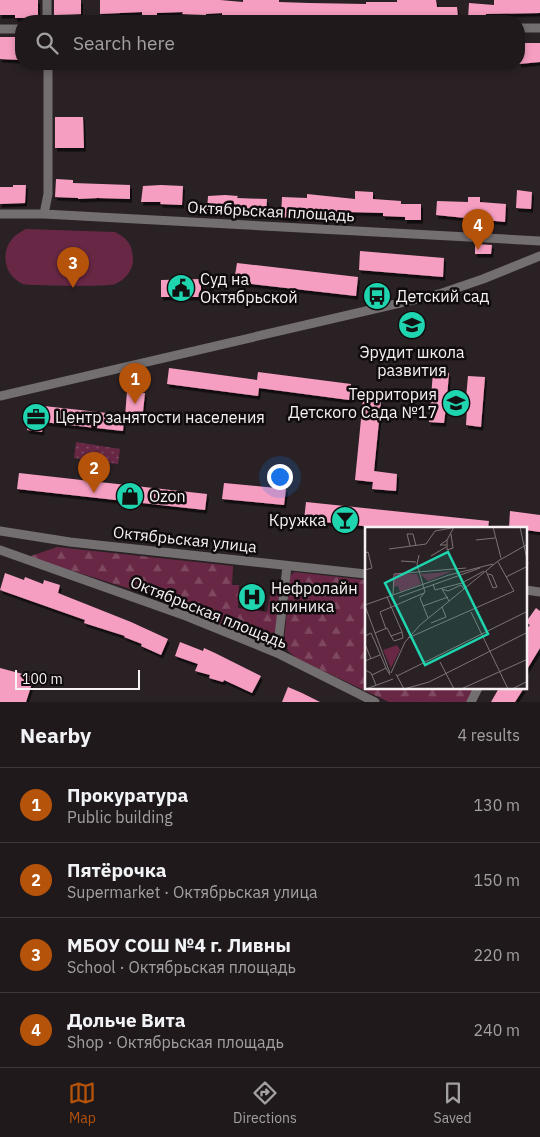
<!DOCTYPE html>
<html lang="en">
<head>
<meta charset="utf-8">
<style>
	body { margin:0; font-family:"IBM Plex Sans",sans-serif; background:#2d2628; color:#f1f3f6 }
	.scale { position:absolute; left:15px; bottom:12px; width:125px; box-sizing:border-box; padding-left:5px; border:2px solid #f7f1f3; border-top:0; font-size:14px; line-height:18px; white-space:nowrap; color:#f7f1f3; -webkit-text-stroke:4px #100c0d; paint-order:stroke }
	.you { position:absolute; left:279px; top:476px; width:18px; height:18px; margin:-12px; border:4px solid #fff; border-radius:50%; background:#1a73e8; box-shadow:0 0 0 8px #1a73e833 }
	.badge { display:grid; place-items:center; width:32px; height:32px; border-radius:50%; background:#b45309; color:#fff; font-size:16px; font-weight:700 }
	.pin { position:absolute; translate:-50% -41px; filter:drop-shadow(0 1px 2px #0008) }
	.pin::after { content:''; position:absolute; top:26px; width:18px; height:15px; background:inherit; clip-path:polygon(0 0,100% 0,50% 100%) }
	.list { margin:0; padding:0; list-style:none }
	h2 { display:flex; justify-content:space-between; align-items:center; height:65px; margin:0; padding:0 20px; font-size:21px }
	h2 small { font-size:16px; font-weight:400; color:#a2a0a3 }
	.list li { display:grid; grid-template-columns:32px 1fr auto; gap:15px; align-items:center; box-sizing:border-box; height:75px; padding:0 20px; border-top:1px solid #3d383a }
	.list b { display:block; font-size:19px; white-space:nowrap }
	.list p { margin:0; font-size:16px; white-space:nowrap; color:#a2a0a3 }
	.list em { font-size:16px; font-style:normal; color:#a2a0a3 }
	.icon { flex:none; width:28px; height:28px; fill:none; stroke:currentColor; stroke-width:2; stroke-linecap:round; stroke-linejoin:round }
	.map { position:relative; flex:none; width:540px; height:702px; overflow:hidden }
	.search { position:absolute; background:#20191b; box-shadow:0 2px 8px #0003; left:15px; right:15px; top:15px; height:55px; display:flex; align-items:center; gap:12px; box-sizing:border-box; padding:0 18px; border-radius:20px; color:#a2a0a3; font-size:19px }
	.sheet { height:365px; background:#20191b }
	nav { display:flex; justify-content:space-around; align-items:center; box-sizing:border-box; height:70px; border-top:1px solid #3d383a; background:#20191b; font-size:14px; color:#a2a0a3 }
	nav a { display:grid; justify-items:center; gap:2px }
	nav .on { color:#b45309 }
	.map>svg:first-child { display:block }
	.forest { fill:url(#forest-firs) }
	.park { fill:url(#park-dots) }
	.pitch { fill:#682845 }
	.building { fill:#f69ec2; filter:url(#shadow) }
	.lines { fill:none; stroke-linecap:round; stroke-linejoin:round }
	.minor { stroke:#736e6f; stroke-width:9 }
	.labels { text-anchor:middle; stroke-width:5; stroke-linejoin:round; paint-order:stroke }
	.street-label { font-size:16px; fill:#f7f1f3; stroke:#100c0d }
	.poi-label { font-size:16px; fill:#f7f1f3; stroke:#100c0d; text-anchor:start }
	.inset-road { fill:none; stroke:#7c7477; stroke-width:1 }
	.view { fill:#1ed5b0; fill-opacity:0.15; stroke:#1ed5b0; stroke-width:2.5 }
	.inset-edge { fill:none; stroke:#f7f1f3; stroke-width:2.5 }
</style>
</head>
<body>
<div class="map">
<svg width="540" height="702" viewBox="0 0 540 702">
	<defs>
		<pattern id="forest-firs" width="22" height="20" patternUnits="userSpaceOnUse" patternTransform="scale(1.25)"><rect width="22" height="20" fill="#682845"/><path d="M5 1l3.5 6h-7zM16 11l3.5 6h-7z" fill="#7e4860"/></pattern>
		<pattern id="park-dots" width="8" height="8" patternUnits="userSpaceOnUse" patternTransform="scale(1.25)"><rect width="8" height="8" fill="#682845"/><path d="M2 2h.1M6 6h.1" fill="none" stroke="#7e4860" stroke-width="1.8" stroke-linecap="round"/></pattern>
		<filter id="shadow"><feDropShadow dx="2" dy="3.5" stdDeviation="0" flood-color="#0009"/></filter>
	</defs>
	<rect width="100%" height="100%" fill="#2a2124"/>
	<path class="forest" d="M57,547l176,19 -1,19h7l-1,23 29,4 4,-23 10,2 -7,47 -6,4 -53,-19 -56,-25 -127,-40 -1,-2z
		M294,572l72,8v108h109l-7,14h-79l-93,-44 -7,-6 -5,-8 6,-68z"/>
	<path class="park" d="M76,442l44,7 -2,15 -44,-6z"/>
	<path class="pitch" d="M26,229l89,3c12,6 17,12 18,26 1,11 -8,22 -18,26 -5,3 -87,2 -92,0 -19,-8 -23,-32 -10,-46 3,-4 8,-6 13,-9z"/>
	<path class="building" d="M0,0h38v18h-23v-3h-15z
		M54,0h27v14l-27,1z
		M100,0h120l23,2v-2h36v2l30,1 57,1v-2h31v-2h39l1,7h20l1,11h-18v-3h-24v4l-50,-1v-1l-104,3v-2l-20,-1v-2h-20v-2l-16,1v1l-24,-1 1,-2 -26,1v2h-15v-3l-42,2z
		M494,0h46v13l-54,1 -1,5 -17,-1 1,-15 25,2z
		M0,37h21v23l-21,-1z
		M519,43h21v19l-21,2z
		M55,117h28l1,31h-29z
		M56,179l17,1v3l57,2v14l-32,-1 -20,1v-1l-23,-1z
		M13,185h13l-1,18 -25,1v-17h13z
		M161,185l22,1 -1,19 -22,-1 1,-2h-20l2,-16z
		M517,190l15,2 -1,17 -15,-1z
		M355,191l18,1v7l28,2v3h20v16h-16v-3l-22,-1v-3l-35,-1v2h-14v-2l-38,-1v7l-15,-1 1,-20 25,1v-4l48,5z
		M225,195l13,1 -1,2 30,1 -1,16 -42,-1v-2l-17,-1 1,-15z
		M468,197h12v5l26,2 -1,18 -69,-7 1,-14 31,1z
		M475,244l17,1 -1,9h-16z
		M360,251l84,7 -1,19 -84,-7z
		M237,263l121,14 -2,19 -122,-14z
		M201,279v18h-40v-17z
		M403,318l19,1v12h-20z
		M169,368l88,12 1,-8 93,12 -2,16 -90,-12 -1,8 -91,-12z
		M433,372l16,1 -2,24 19,1 2,-22 17,1 -4,50 -15,-2 1,-16 -21,-2 -2,16 -15,-1z
		M127,391l18,2 -3,28 -18,-2 -1,12 -80,-9 -1,10 -15,-2 2,-20 15,1v-5l81,9v2z
		M363,399l18,2 -7,70 23,3 -1,17 -24,-2 1,-7 -18,-2z
		M19,473l188,21 -2,16 -188,-21z
		M224,483l62,6 -2,16 -62,-6z
		M306,502l183,19 -1,7h-106l-78,-8z
		M510,511l30,4v17l-14,-2v-2h-17z
		M5,573l19,7 1,-3 18,7 1,-4 16,5 -2,8 73,29 37,17 -7,16 -20,-9 1,-2 -18,-7 1,-1 -41,-13 1,-3 -85,-30z
		M243,587l21,3 -2,17 -22,-3z
		M536,608l4,3v37l-14,23v-41l4,-5 -4,-3z
		M180,642l23,9 1,-3 11,5 46,23 -9,17 -28,-13 -1,2 -14,-4 1,-3 -15,-4 3,-7 -23,-8z
		M0,668l34,9 -8,25h-26z
		M288,687l14,6 18,9h-38z
		M499,688h25l-9,14h-24z"/>
	<g class="lines">
		<path class="minor" d="M47,0v21
			M519,28h21
			M0,29h21
			M0,214h44l496,27
			M44,214l4,-20v-130
			M0,396l439,-102 44,-15 57,-23
			M0,531l70,11 296,32
			M0,550l186,66 91,37 98,49
			M526,590l14,2
			M277,653l10,-87
			M471,702l7,-14"/>
	</g>
	<defs>
		<g id="civic-disc" transform="scale(1.4375)"><circle r="9.5" fill="#1ed5b0" stroke="#100c0d"/><path d="M-.6-6.5H3V-4.5H.6V-3L4-1V1h2V6H-6V1h2V-1L-.6-3ZM-1.2 2.5V6h2.4V2.5Z" fill="#111"/></g>
		<g id="bus-disc" transform="scale(1.4375)"><circle r="9.5" fill="#1ed5b0" stroke="#100c0d"/><path d="M-5-6H5V4H4V6H2V4H-2V6H-4V4H-5ZM-3.5-4V0h7V-4ZM-3.5 1.2v1.5H-2V1.2ZM2 1.2v1.5H3.5V1.2Z" fill="#111"/></g>
		<g id="school-disc" transform="scale(1.4375)"><circle r="9.5" fill="#1ed5b0" stroke="#100c0d"/><path d="M0-5L7-2L0 1L-7-2ZM-4 1L0 2.5L4 1V4Q0 6-4 4Z" fill="#111"/></g>
		<g id="office-disc" transform="scale(1.4375)"><circle r="9.5" fill="#1ed5b0" stroke="#100c0d"/><path d="M-6-3h4V-5.5h4V-3h4V5H-6ZM-1-4.5V-3h2v-1.5ZM-6 0V1H6V0Z" fill="#111"/></g>
		<g id="shop-disc" transform="scale(1.4375)"><circle r="9.5" fill="#1ed5b0" stroke="#100c0d"/><path d="M-5-2.5h2.3a2.7 3.5 0 0 1 5.4 0H5L5.5 6h-11ZM-1.5-2.5h3a1.5 2.3 0 0 0-3 0Z" fill="#111"/></g>
		<g id="bar-disc" transform="scale(1.4375)"><circle r="9.5" fill="#1ed5b0" stroke="#100c0d"/><path d="M-6-5H6L.8 .8V4.5H3.5V6h-7V4.5H-.8V.8Z" fill="#111"/></g>
		<g id="hospital-disc" transform="scale(1.4375)"><circle r="9.5" fill="#1ed5b0" stroke="#100c0d"/><path d="M-5-5h3v3.5h4V-5h3V5h-3V1.5h-4V5h-3Z" fill="#111"/></g>
	</defs>
	<g fill-rule="evenodd">
		<use href="#civic-disc" x="181" y="288"/>
		<use href="#bus-disc" x="377" y="296"/>
		<use href="#school-disc" x="412" y="325"/>
		<use href="#school-disc" x="456" y="403"/>
		<use href="#office-disc" x="36" y="417"/>
		<use href="#shop-disc" x="130" y="496"/>
		<use href="#bar-disc" x="345" y="520"/>
		<use href="#hospital-disc" x="252" y="597"/>
	</g>
	<g class="labels">
		<g class="street-label">
			<text transform="translate(271 211) rotate(3)" y="6">Октябрьская площадь</text>
			<text transform="translate(185 539) rotate(6)" y="6">Октябрьская улица</text>
			<text transform="translate(209 612) rotate(22)" y="6">Октябрьская площадь</text>
		</g>
		<g class="poi-label">
			<text x="200" y="285">Суд на<tspan x="200" dy="18">Октябрьской</tspan></text>
			<text x="396" y="302">Детский сад</text>
			<text x="412" y="358" text-anchor="middle">Эрудит школа<tspan x="412" dy="18">развития</tspan></text>
			<text x="437" y="400" text-anchor="end">Территория<tspan x="437" dy="18">Детского Сада №17</tspan></text>
			<text x="55" y="423">Центр занятости населения</text>
			<text x="149" y="502">Ozon</text>
			<text x="326" y="526" text-anchor="end">Кружка</text>
			<text x="271" y="594">Нефролайн<tspan x="271" dy="18">клиника</tspan></text>
		</g>
	</g>
	<g transform="translate(365 527)">
		<rect width="162" height="162" fill="#2a2124"/>
		<path d="M88,44l-25,10 -8,-7 15,-1zM30,47h22l4,10 -21,8 -2,-6 -5,1z" fill="#682845"/>
		<path d="M32,118l3,5 -9,18 -8,-18z" fill="#682845"/>
		<path class="inset-road" d="M128,0l8,31M155,0l8,37M86,7l2,14 -6,2v-10l7,-13M111,13l19,-2M82,18h-7l7,-5M45,19l-3,-12h6l3,12M24,22l37,-5 9,-13 22,-4M0,26l3,-1 4,16 -7,2M54,28l-2,9 8,28 -5,6 8,20M66,29l15,-9M36,34l15,1M133,35l16,29M121,44l7,17 4,-1 -5,-12 -4,-1M141,50l22,-11M68,57l2,6 27,-7 22,-12M28,68l1,-21 72,-6M34,70l81,-29M84,74l-7,-12 6,2 13,-6 3,4M0,78l84,-30 44,-11M0,79l25,67M58,79l25,-9M106,85l37,77M66,96l15,-6 -4,-10M21,102l-6,-17 44,-19M10,106l12,-5 4,8 11,-4 -15,-35M0,109l6,-3 4,9M26,109l3,5 9,-3 -1,-6M43,111l106,-47M10,115l11,26M0,117l6,15M0,134l15,-6M75,135l14,27M0,143l6,3 5,12M26,146l14,-31 15,-17 78,-64 30,-17M31,147l8,15M7,148l14,-7 4,7M32,149l131,-65M1,162l27,-10M39,162l25,-7 99,-50M96,162l67,-30M147,162l16,-8"/>
		<path class="view" d="M83,25l40,82 -63,31 -40,-82z"/>
		<rect width="162" height="162" class="inset-edge"/>
	</g>
</svg>
<div class="scale">100 m</div>
<div class="you"></div>
<div class="pin badge" style="left:135px;top:404px">1</div>
<div class="pin badge" style="left:94px;top:493px">2</div>
<div class="pin badge" style="left:73px;top:288px">3</div>
<div class="pin badge" style="left:478px;top:250px">4</div>
<div class="search"><svg class="icon" aria-label="search" viewBox="0 0 24 24"><circle cx="10" cy="10" r="6"/><path d="M15 15l6 6"/></svg>Search here</div>
</div>
<section class="sheet">
<h2>Nearby<small>4 results</small></h2>
<ul class="list">
<li><span class="badge">1</span><div><b>Прокуратура</b><p>Public building</p></div><em>130 m</em></li>
<li><span class="badge">2</span><div><b>Пятёрочка</b><p>Supermarket · Октябрьская улица</p></div><em>150 m</em></li>
<li><span class="badge">3</span><div><b>МБОУ СОШ №4 г. Ливны</b><p>School · Октябрьская площадь</p></div><em>220 m</em></li>
<li><span class="badge">4</span><div><b>Дольче Вита</b><p>Shop · Октябрьская площадь</p></div><em>240 m</em></li>
</ul>
</section>
<nav>
<a class="on"><svg class="icon" aria-label="map" viewBox="0 0 24 24"><path d="M3 6l6-2 6 2 6-2v14l-6 2-6-2-6 2zM9 4v14M15 6v14"/></svg>Map</a>
<a><svg class="icon" aria-label="directions" viewBox="0 0 24 24"><path d="M12 3l9 9-9 9-9-9zM9 14v-3h6M13 9l2 2-2 2"/></svg>Directions</a>
<a><svg class="icon" aria-label="saved" viewBox="0 0 24 24"><path d="M7 4h10v16l-5-4-5 4z"/></svg>Saved</a>
</nav>
</body>
</html>
